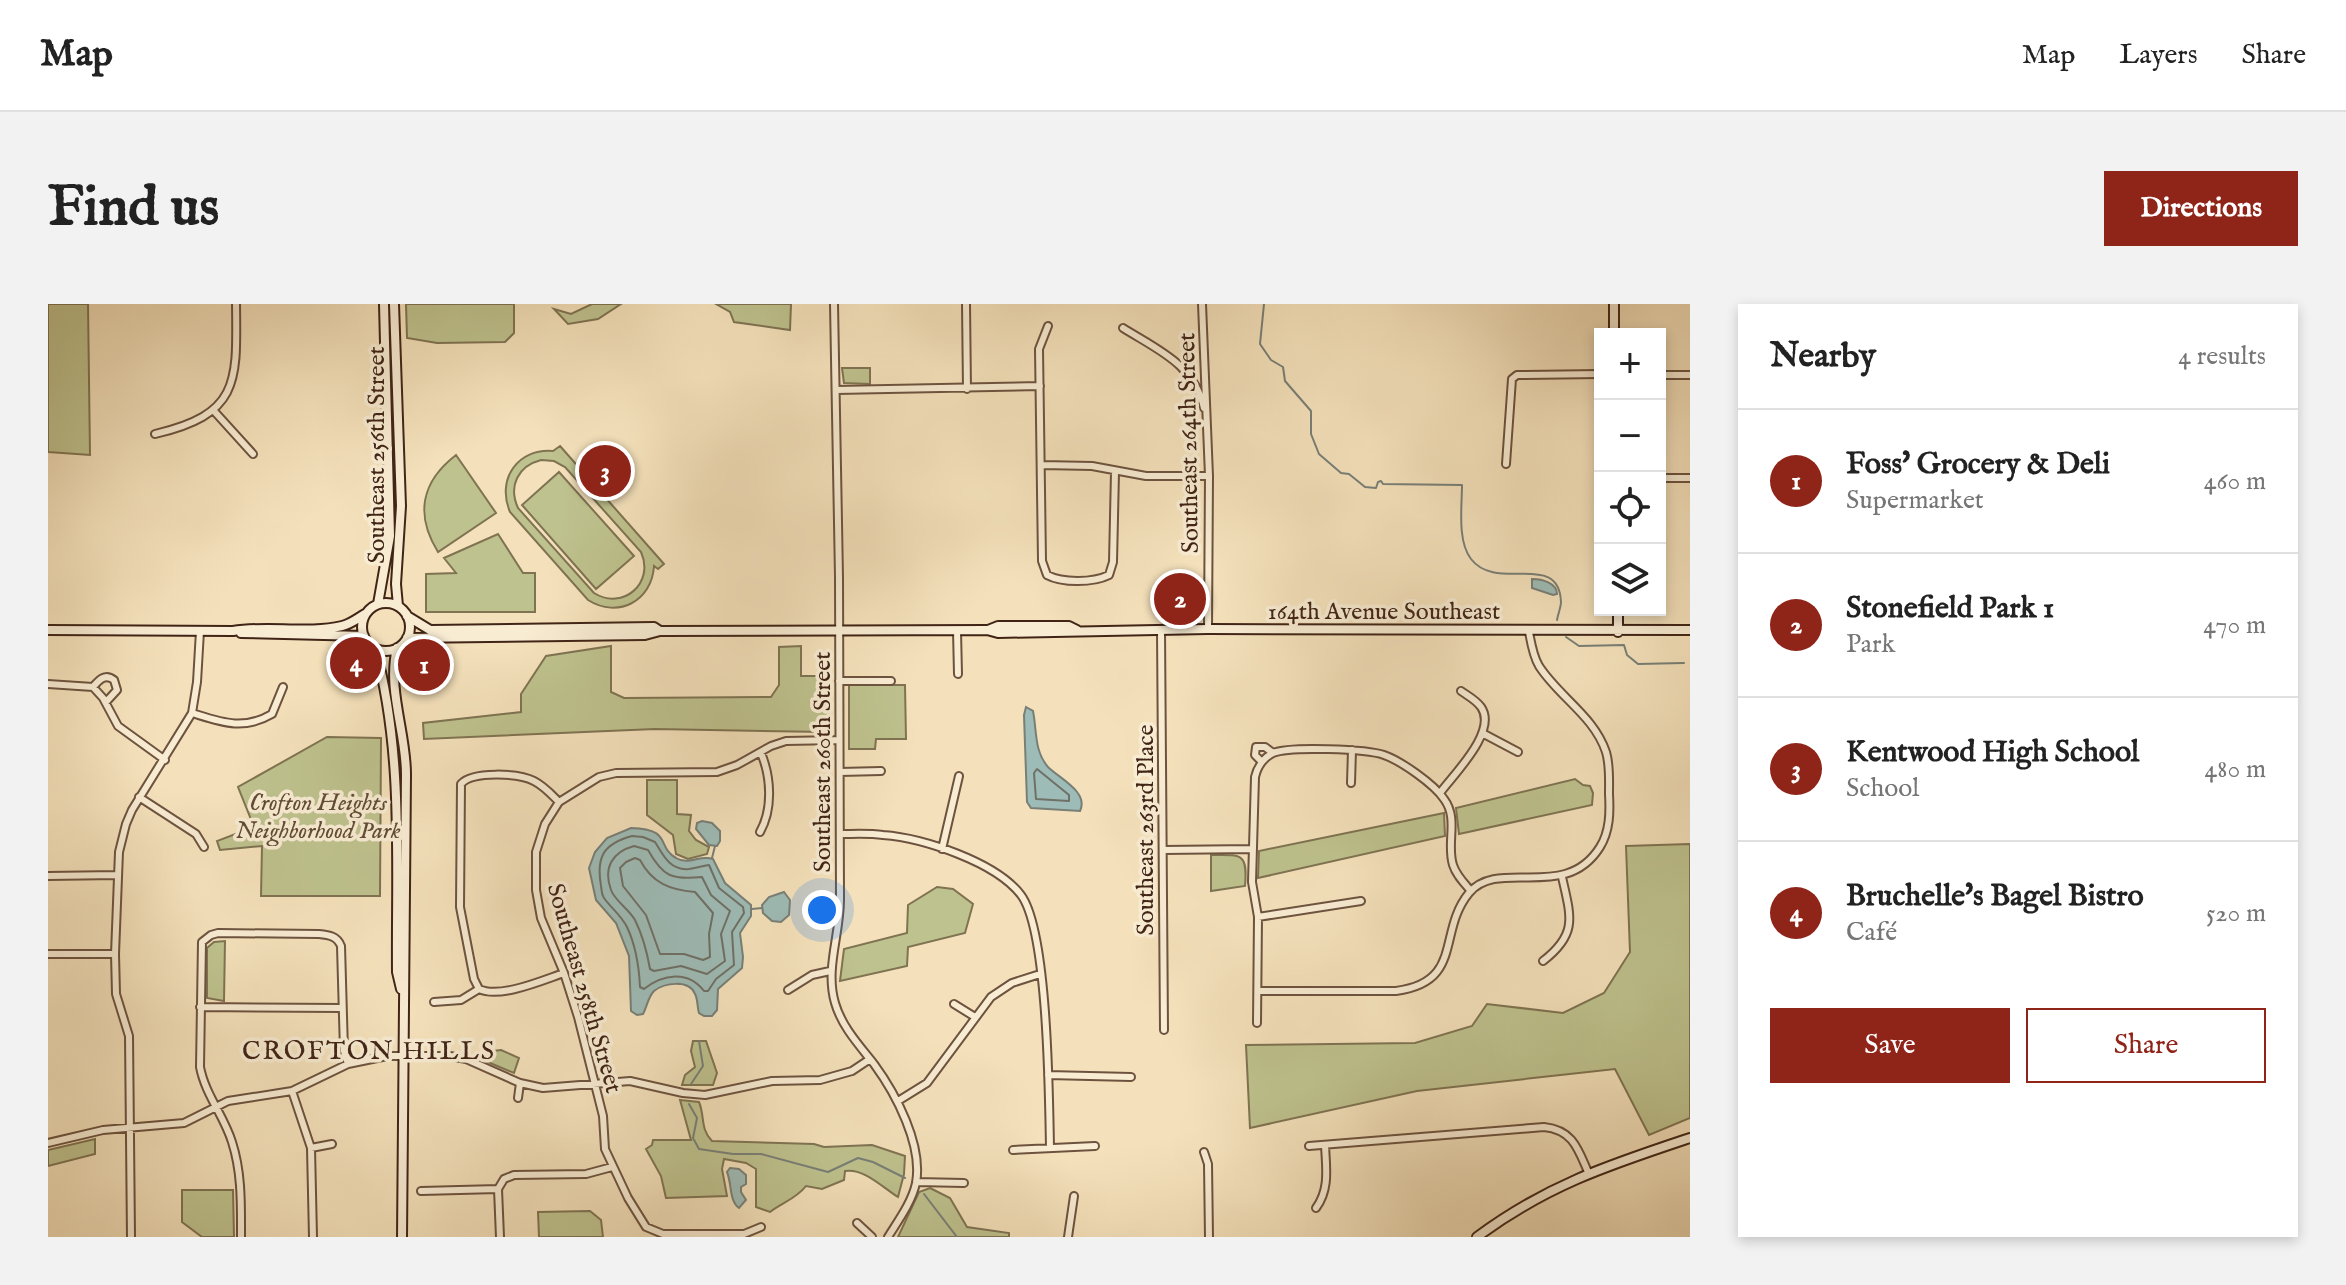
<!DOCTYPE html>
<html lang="en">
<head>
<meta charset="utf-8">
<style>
	body { margin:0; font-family:"IM FELL English",serif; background:#f2f2f2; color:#222 }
	.controls { position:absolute; right:24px; top:24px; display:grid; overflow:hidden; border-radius:0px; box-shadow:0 4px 12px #0003 }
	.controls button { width:72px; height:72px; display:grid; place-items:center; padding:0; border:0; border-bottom:2px solid #e0e0e0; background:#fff; color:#222; font:40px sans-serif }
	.you { position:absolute; left:774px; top:606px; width:28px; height:28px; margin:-20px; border:6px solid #fff; border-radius:50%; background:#1a73e8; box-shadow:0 0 0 12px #1a73e833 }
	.badge { display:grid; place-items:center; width:52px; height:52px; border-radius:50%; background:#8f2418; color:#fff; font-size:26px; font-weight:700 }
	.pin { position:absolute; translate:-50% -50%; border:4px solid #fff; box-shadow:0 2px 8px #0006 }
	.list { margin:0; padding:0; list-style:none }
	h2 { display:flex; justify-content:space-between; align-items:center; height:104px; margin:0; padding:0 32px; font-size:34px }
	h2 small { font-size:26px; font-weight:400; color:#767676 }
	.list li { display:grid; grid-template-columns:52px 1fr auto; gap:24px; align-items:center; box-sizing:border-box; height:144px; padding:0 32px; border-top:2px solid #e0e0e0 }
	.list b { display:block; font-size:30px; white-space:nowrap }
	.list p { margin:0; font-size:26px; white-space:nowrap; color:#767676 }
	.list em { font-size:26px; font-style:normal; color:#767676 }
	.actions { display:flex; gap:16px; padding:24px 32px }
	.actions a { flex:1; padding:18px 0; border:2px solid #8f2418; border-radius:0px; text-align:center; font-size:28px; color:#8f2418 }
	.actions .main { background:#8f2418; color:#fff }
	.icon { flex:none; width:44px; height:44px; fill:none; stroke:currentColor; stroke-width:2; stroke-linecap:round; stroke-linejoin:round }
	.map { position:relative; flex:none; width:1642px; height:933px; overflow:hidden; border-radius:0px }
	header { display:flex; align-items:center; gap:48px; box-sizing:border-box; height:112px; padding:0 40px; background:#fff; border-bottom:2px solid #e0e0e0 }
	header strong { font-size:38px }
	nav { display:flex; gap:44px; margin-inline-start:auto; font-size:28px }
	.intro { display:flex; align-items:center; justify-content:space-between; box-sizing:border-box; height:192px; padding:0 48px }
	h1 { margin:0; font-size:56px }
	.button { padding:20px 36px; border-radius:0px; background:#8f2418; color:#fff; font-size:28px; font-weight:700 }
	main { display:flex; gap:48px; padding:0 48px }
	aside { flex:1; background:#fff; border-radius:0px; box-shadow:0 4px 12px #0003 }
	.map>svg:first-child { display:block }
	.green { fill:#bec28e; stroke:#7f7352; stroke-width:2; fill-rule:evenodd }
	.water { fill:#9ebcb7; stroke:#787f77; stroke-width:2 }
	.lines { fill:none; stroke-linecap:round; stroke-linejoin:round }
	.shore { stroke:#6f7066; stroke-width:2 }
	.stream { stroke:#787f77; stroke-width:2 }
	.street-casing { stroke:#6d533f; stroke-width:10 }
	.secondary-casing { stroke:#402416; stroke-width:12 }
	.street { stroke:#f8ecd3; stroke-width:6 }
	.secondary { stroke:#f8ecd3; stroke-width:8 }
	.labels { text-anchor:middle; stroke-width:7; stroke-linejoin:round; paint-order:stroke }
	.street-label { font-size:24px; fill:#402416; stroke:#f8ecd3 }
	.park-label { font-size:24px; font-style:italic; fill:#604c34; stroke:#f8ecd3 }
	.neighbourhood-label { font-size:26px; letter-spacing:2px; fill:#402416; stroke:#f8ecd3 }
</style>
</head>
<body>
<header>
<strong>Map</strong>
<nav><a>Map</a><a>Layers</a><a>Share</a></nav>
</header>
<div class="intro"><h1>Find us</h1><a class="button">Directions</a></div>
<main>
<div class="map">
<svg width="1642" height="933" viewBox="0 0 1642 933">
	<rect width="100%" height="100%" fill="#f4e1bb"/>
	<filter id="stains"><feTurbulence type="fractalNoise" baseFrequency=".0025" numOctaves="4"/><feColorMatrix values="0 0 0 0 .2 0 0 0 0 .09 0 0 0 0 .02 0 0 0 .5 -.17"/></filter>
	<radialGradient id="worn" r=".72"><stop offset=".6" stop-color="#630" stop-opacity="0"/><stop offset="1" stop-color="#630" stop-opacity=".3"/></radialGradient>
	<path class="green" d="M0,0h40l2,151 -42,-3z
		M358,0h108v29l-9,9 -68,1 -30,-5z
		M544,0h29l-23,15 -30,5 -14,-15 17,5z
		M668,0h75l-1,26 -56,-8 -4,-10z
		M794,64h28v16l-26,-1z
		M512,142l104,118 -6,5 -4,-3c-2,35 -36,53 -66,34l-78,-88c-14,-33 8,-64 43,-61zM493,156l13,1 11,6 76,85c14,31 -18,59 -47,41l-76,-85c-10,-22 0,-42 23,-48z
		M408,151l40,58 -58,39c-23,-37 -17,-70 18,-97z
		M511,168l75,84 -38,33 -74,-84z
		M450,230l25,39h12v39h-109v-38l30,-1 -12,-15z
		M1114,279h37v32l-37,1z
		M563,342v46l13,6 147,-1 8,-12v-38l22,-1v30h28v50l-4,6 -170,-3 -231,10 -1,-16 98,-11v-18l25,-38z
		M801,381h56l1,54h-30l-1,10h-26z
		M279,433l54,1 -1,158h-119l1,-50 -42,4 -3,-9 37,-14 -16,-40z
		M1527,475l8,6 7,1 3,7 -1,12 -133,29 -3,-26z
		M599,476h30v34l14,1 -2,16 7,9 13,7 -2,7 -19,5 -12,-5 -3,-19 -26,-20z
		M1396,509l1,23 -187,42 1,-27z
		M1642,540v274l-41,17 -34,-66 -198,22 -167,37 -4,-83 169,-2 57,-17 15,-22 76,9 41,-20 26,-41 -4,-106z
		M1163,551c30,0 37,-3 34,31l-34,5z
		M889,583l16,2 20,15 -8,29 -57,14 -1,19 -67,15 4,-32 63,-16 1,-28z
		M177,637l-1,60 -17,-3v-50l7,-6z
		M645,737h13l11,32 -4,12h-31l3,-10 10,-8 -4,-16z
		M453,746l18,8 -5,15 -31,-13 1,-8z
		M632,796l19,2c6,14 1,27 13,39l102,3 10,3 48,-2 33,11 -1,18 -6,23c-16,-10 -34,-29 -53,-26l-1,9 -22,9 -16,-3c-9,12 -24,17 -36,26l-14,-5v-38l-10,-6 -22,-4 -2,10 5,27 -61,2 -5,-22 -15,-27 6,-4 1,-5h38z
		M47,835v15l-47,12v-16z
		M882,884l20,10 17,29 42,6v4h-111l21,-45z
		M134,886h51l1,47h-32l-20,-15z
		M542,907l11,9 2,17h-64l-1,-25z"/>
	<path class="water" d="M1484,275c10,0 25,4 25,15l-4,1 -21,-7z
		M978,403l7,4c4,20 1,40 15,56 12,12 41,25 32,44l-49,-3 -4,-6 -3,-87z
		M654,517l10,2 8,8v10l-3,5 -8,-1 -13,-16 1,-6z
		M583,524c42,1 25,19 45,30 13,8 24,-4 37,1l12,24 26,22v11l-11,17 3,24 -1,11 -24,21 -1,21 -5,6h-8l-5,-3c-2,-6 -1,-14 -4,-19 -6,-15 -31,-11 -41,-3 -6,6 -7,16 -11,23l-6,1 -6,-4 -2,-55 -13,-33 -20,-23 -7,-32 6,-16 12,-14z
		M736,588l6,8 -1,15 -8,7 -9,-1 -9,-8 -1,-8 7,-8z
		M682,864l9,1 7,6v9l-5,3v5l5,8 -7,8c-10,-7 -7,-24 -12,-36z"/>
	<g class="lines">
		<path class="shore" d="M989,465l32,26v6l-33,-2 -2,-26z
			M584,532l11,1 12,5c8,13 15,29 34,27 7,-1 13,-3 20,-4l10,23 24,19 1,6 -12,19 2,33 -18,14 -8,12h-4c-16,-21 -41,-17 -60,-2l-4,-2c-1,-21 -4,-41 -13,-60 -6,-12 -16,-19 -23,-29 -3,-5 -2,-7 -3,-12 -5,-29 2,-42 31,-50z
			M586,542l14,4c15,27 24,30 54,27l9,18 19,16 -9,23 4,27 -18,13 -26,-8 -27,5 -4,-2c-3,-17 -7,-33 -15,-49 -6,-11 -20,-19 -24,-30 -8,-22 1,-38 23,-44z
			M587,554l5,2c12,23 30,30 55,32l18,21 -4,21 1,23 -7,3 -19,-6h-24l-14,-39 -23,-29 -3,-18 6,-6z"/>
		<path class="stream" d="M1216,0l-4,40 11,16 12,7 2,14 26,30v23l8,20 22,19 8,1 16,13 11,1 2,-6 3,-1 2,3 79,1c0,21 -5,56 9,74 26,34 88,-9 90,43 0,5 -3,12 -4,18
			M1518,333l13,9 45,-1 3,10 11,9 46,-1
			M664,554l3,-12
			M704,605l10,-1
			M643,780l12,-18 -4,-25
			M641,800l8,14 -4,20 6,11 34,5h28l67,18 30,-14 15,4 32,16
			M876,890l33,43"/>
		<g class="street-casing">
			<path id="street" d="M786,0l5,273 1,323c0,35 -15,69 -5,103 7,24 24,42 39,61 22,30 49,81 42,119 -4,19 -18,38 -28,54
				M918,0l1,85
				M1154,0l7,172 -1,153
				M1000,22l-9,23 3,212 5,14c15,8 46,8 62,0l4,-13 2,-90
				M1075,24c35,22 71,36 81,80
				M1612,71h30
				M788,86l204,-4
				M166,107l39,43
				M107,130c85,-20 82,-52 81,-130
				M1458,160l6,-85 5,-4 83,-1
				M994,161l50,1 54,10h63
				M1612,174h30
				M1113,326l3,400
				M909,327l1,43
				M791,377h52
				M0,380l45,3 10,11 15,28 47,34
				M45,383c6,-7 12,-14 21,-7l3,10 -11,12
				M144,409c29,9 51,18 80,1l11,-27
				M1436,430l34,18
				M1214,458l-7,-7 1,-8h9l8,6
				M792,468l41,-1
				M1303,479l1,-33
				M1392,489c14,-19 58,-62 41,-86 -5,-7 -13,-11 -20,-16
				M91,493l57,37 8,13
				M712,528c13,-23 11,-55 1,-79
				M792,530c14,0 29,-1 43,1 40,3 113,27 138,60 27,36 28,202 29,253
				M894,545l17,-73
				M1115,546l90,-1
				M0,572l69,-1
				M1210,613l103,-16
				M0,650h67
				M1495,657c35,-27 28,-44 19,-84
				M431,685l-5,-10 -14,-72 1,-123c11,-13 58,-11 73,-3 10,5 17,13 25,21
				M740,686l24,-15 18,-4
				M1210,687h138c68,-9 41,-59 73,-98 30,-36 96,10 131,-46 10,-16 10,-35 9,-53 0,-14 1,-29 -3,-42 -12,-36 -47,-55 -67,-86 -6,-10 -8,-23 -10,-34
				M386,698l27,-2 18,-11c21,10 64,-9 85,-16
				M906,700l21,13
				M152,703l142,1
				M1209,719l1,-106 -6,-35 3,-105c2,-9 8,-19 18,-24 16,-7 94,-4 111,2 17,6 50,29 60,44 15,20 2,44 9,66 3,10 11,18 18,26
				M1000,771l83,2
				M244,787l19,57 2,89
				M470,794l2,-15
				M850,797l29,-18 64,-86 21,-14 28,-9
				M0,839l55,-13 81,-7 44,-22 64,-10 56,-27 39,-8h63l16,3 54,24 23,5 87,-7 53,12 22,2 67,-14 48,-1 32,-9 18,-12
				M1261,842l235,-19c29,3 34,22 44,45
				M263,844l21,-4
				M965,846l82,-4
				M1156,848l4,12 1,73
				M868,878l48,1
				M450,885l6,-10 10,-4 72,-1 26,-7
				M450,885l2,48
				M373,887l77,-2
				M1268,904c14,-19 10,-40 9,-63
				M809,919l15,14
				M713,923l-17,7h-81l-17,-7 -18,-29 -23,-49 -2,-33 -25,-99 -14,-44 -23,-55 -5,-28v-38l9,-28 14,-22 40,-25 17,-4 101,-1 20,-7 34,-19 15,-5 53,-1
				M83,933l-2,-201 -13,-42 -1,-40 4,-102 7,-28 6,-14 60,-97 5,-31 3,-51
				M193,933c0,-32 1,-64 -9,-95 -8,-26 -27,-48 -32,-75l2,-125 9,-7 7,-2 101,1c10,1 18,2 22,12l3,105 4,13
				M1020,933l6,-41"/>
		</g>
		<g class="secondary-casing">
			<path id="secondary" d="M346,0l7,202 -5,78 2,22
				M1566,0v30
				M314 323a24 24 0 1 1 48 0a24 24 0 1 1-48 0Z
				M330,300l12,-68 -6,-232
				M1570,306v22
				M359,312l23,14 224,-3 6,4 327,-1 11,3 210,-4 482,1
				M0,326l185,1c35,-6 74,3 109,-5 9,-2 16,-8 23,-12
				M940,326l10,-4h71l8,4
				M193,329l123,3
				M359,334l238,-3 15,-4
				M327,344c29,104 21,217 22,324l4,17
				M349,344c-10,42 9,84 9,126 0,155 -4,308 -4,463
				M1429,933c70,-52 132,-72 213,-99"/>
		</g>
		<use href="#street" class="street"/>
		<use href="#secondary" class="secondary"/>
	</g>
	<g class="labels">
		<g class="street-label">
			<text transform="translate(1140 139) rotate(-91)" y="8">Southeast 264th Street</text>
			<text transform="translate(328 151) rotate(-90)" y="8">Southeast 256th Street</text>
			<text x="1336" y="315">164th Avenue Southeast</text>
			<text transform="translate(774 458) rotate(-90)" y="8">Southeast 260th Street</text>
			<text transform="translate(1097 526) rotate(-90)" y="8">Southeast 263rd Place</text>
			<text transform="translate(537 684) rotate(74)" y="8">Southeast 258th Street</text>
		</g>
		<g class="park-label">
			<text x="270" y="506">Crofton Heights<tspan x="270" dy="28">Neighborhood Park</tspan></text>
		</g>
		<g class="neighbourhood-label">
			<text x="321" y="755">CROFTON HILLS</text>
		</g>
	</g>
	<rect width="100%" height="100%" filter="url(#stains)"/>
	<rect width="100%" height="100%" fill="url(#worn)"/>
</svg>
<div class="controls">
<button>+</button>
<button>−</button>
<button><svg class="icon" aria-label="locate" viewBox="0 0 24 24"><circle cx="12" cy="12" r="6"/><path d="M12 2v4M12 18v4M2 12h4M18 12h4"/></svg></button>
<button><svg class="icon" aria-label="layers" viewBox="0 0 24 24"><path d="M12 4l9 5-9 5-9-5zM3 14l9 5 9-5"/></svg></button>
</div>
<div class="you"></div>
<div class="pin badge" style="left:376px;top:361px">1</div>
<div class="pin badge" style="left:1132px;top:295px">2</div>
<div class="pin badge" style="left:557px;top:167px">3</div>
<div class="pin badge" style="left:308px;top:359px">4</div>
</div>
<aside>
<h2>Nearby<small>4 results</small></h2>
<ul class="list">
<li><span class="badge">1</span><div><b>Foss' Grocery &amp; Deli</b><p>Supermarket</p></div><em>460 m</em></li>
<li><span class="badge">2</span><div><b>Stonefield Park 1</b><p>Park</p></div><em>470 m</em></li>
<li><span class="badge">3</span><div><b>Kentwood High School</b><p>School</p></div><em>480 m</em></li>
<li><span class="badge">4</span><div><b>Bruchelle's Bagel Bistro</b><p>Café</p></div><em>520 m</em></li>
</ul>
<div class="actions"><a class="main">Save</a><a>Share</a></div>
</aside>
</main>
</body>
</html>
